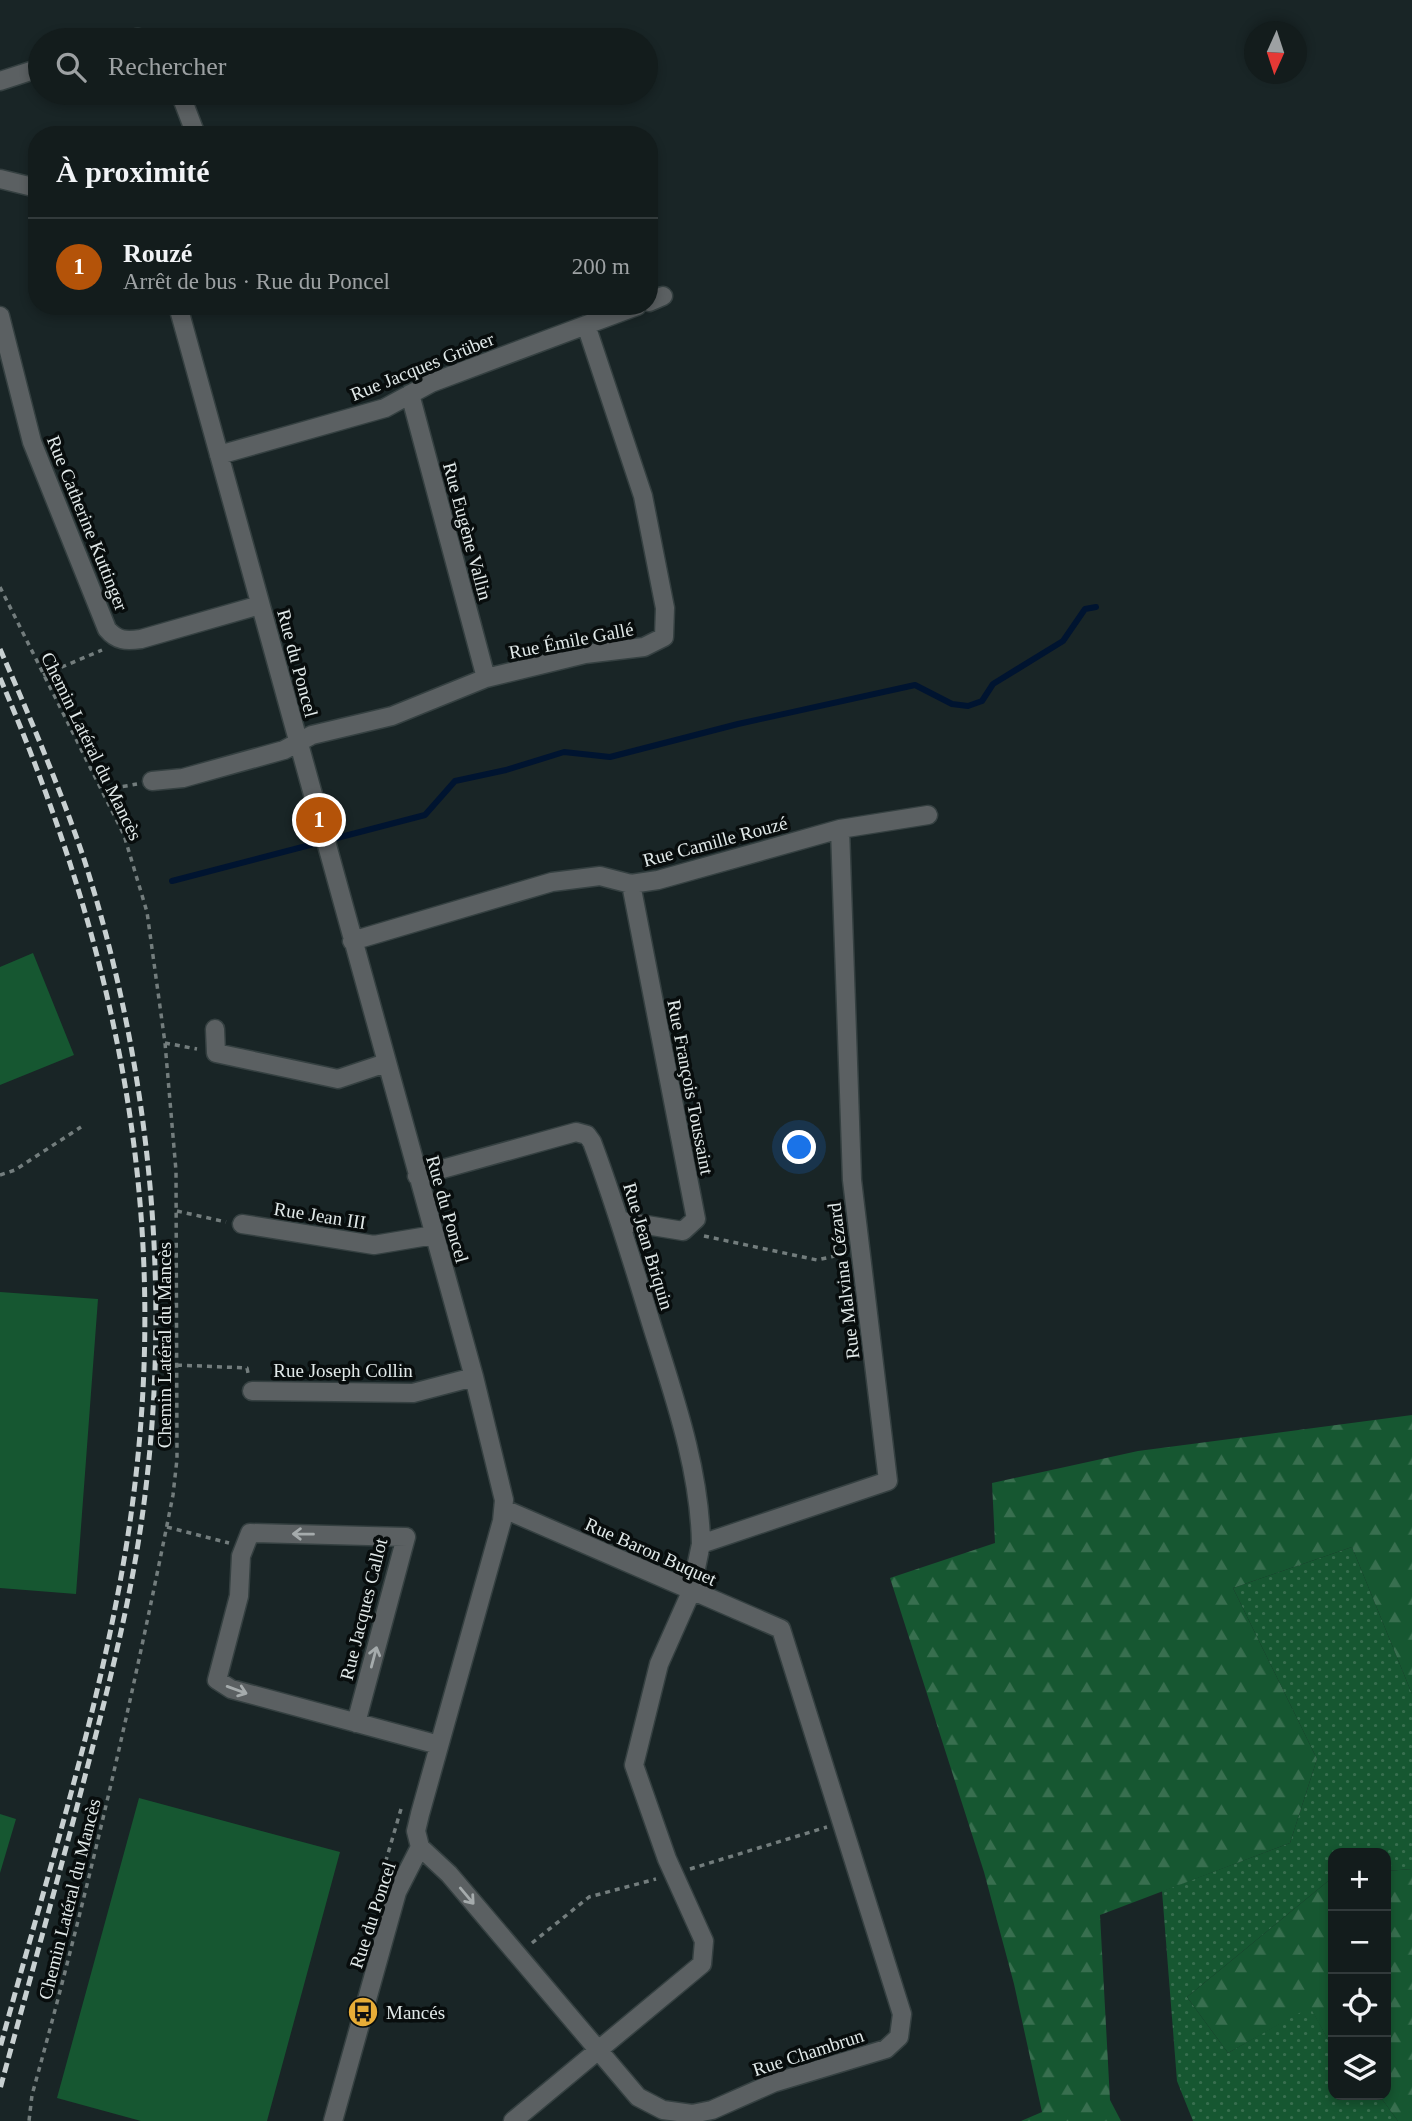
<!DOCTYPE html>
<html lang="fr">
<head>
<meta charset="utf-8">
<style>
	body { margin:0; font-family:Georgia,serif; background:#1c2525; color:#f1f3f6 }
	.controls { position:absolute; right:21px; bottom:21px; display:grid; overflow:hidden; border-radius:14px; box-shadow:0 4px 10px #0003 }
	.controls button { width:63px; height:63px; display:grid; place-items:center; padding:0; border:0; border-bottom:2px solid #323a3b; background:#131c1c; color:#f1f3f6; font:35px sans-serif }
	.compass { position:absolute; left:1244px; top:21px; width:63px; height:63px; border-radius:50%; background:#131c1c; box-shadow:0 4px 10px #0003; rotate:183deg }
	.you { position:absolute; left:800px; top:1148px; width:24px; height:24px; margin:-18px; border:5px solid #fff; border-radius:50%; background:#1a73e8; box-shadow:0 0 0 10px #1a73e833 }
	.badge { display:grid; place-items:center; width:46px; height:46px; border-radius:50%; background:#b45309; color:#fff; font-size:23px; font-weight:700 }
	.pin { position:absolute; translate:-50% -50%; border:4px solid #fff; box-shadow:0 2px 7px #0006 }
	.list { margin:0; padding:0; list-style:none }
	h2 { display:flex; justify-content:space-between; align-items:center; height:91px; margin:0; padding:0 28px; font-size:30px }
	h2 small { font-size:23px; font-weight:400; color:#9da1a3 }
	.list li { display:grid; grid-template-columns:46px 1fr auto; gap:21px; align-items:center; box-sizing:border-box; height:98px; padding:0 28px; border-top:2px solid #323a3b }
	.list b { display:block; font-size:26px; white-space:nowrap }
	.list p { margin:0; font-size:23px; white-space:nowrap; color:#9da1a3 }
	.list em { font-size:23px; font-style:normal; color:#9da1a3 }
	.icon { flex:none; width:38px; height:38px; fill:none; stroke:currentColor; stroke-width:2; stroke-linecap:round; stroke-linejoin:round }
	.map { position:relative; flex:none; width:1412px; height:2121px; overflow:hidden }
	.search { position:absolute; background:#131c1c; box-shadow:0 4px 10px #0003; left:28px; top:28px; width:630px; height:77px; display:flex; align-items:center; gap:18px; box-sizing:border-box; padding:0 24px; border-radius:38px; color:#9da1a3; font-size:26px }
	.panel { position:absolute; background:#131c1c; box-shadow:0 4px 10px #0003; left:28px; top:126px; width:630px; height:189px; border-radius:28px }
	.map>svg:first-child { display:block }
	.grass { fill:url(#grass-dots) }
	.forest { fill:url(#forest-firs) }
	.garden { fill:#165731 }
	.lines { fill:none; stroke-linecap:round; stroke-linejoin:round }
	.stream { stroke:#001430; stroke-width:6 }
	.minor-casing { stroke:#354041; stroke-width:21 }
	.path { stroke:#737d7d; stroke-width:3.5; stroke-dasharray:5 5; stroke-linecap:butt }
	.minor { stroke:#5b6062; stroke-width:18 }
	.rail { stroke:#c8d0d1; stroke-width:5; stroke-dasharray:10 5; stroke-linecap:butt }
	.oneway { stroke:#a5abac }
	.labels { text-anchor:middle; stroke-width:7; stroke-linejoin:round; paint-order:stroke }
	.street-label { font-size:19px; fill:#e1e9e9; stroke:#080d0d }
	.poi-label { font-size:19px; fill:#e1e9e9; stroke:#080d0d; text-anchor:start }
</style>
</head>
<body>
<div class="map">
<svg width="1412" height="2121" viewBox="0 0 1412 2121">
	<defs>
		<pattern id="grass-dots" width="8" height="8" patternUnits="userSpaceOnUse" patternTransform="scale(1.75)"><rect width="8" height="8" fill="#165731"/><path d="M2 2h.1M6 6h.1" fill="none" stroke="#386f4f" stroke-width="1.8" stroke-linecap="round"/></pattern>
		<pattern id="forest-firs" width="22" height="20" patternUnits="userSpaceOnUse" patternTransform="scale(1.75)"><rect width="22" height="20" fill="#165731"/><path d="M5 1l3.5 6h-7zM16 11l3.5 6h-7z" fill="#386f4f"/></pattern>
	</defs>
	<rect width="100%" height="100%" fill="#192526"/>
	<path class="grass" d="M1352,1547l60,147v175l-26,2v-18h-53v24l-146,120 41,56 82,-47 23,43v46h46l19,26h-205l-16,-40 -15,-190 128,-48 27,-84 -84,-171z"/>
	<path class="forest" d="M1412,1415v279l-60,-147 -119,41 84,171 -27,84 -190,72 10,185 11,21h-100l21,-9 -28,-128 -30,-112 -94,-294 105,-35 -3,-60 146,-32z
		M1412,1869v252h-14l-19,-26h7v-224z
		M1333,1877v172l-23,-42 -82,46 -41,-56z"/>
	<path class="garden" d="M33,953l41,102 -74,30v-118z
		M0,1292l98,7 -22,295 -76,-6z
		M139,1798l201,54 -73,269h-126l-84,-23z
		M0,1814l16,5 -16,54z"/>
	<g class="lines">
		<path class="stream" d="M172,881l253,-66 30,-34 51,-11 58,-18 46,5 128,-33 177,-39 37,19 16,2 14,-5 11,-17 70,-43 22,-32 11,-2"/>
		<g class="minor-casing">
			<path id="minor" d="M129,40l8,-2 14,2
				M0,81l40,-13
				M180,93l16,42
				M0,179l37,9
				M649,302l14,-6
				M178,306l296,1071 30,123 -2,21 -82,293 -4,17 4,16 -23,45 -64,229
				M0,316l32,126 75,187c10,12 19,12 34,10l119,-34
				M410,394l76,284
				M219,455l166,-47 46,-25 206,-77
				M152,781l31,-3 101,-28 28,-15 80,-19 94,-38 99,-24 59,-7 20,-10 1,-29 -22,-112 -57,-171
				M352,941l200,-59 48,-6 31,8 27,-4 182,-51 88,-14
				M215,1029l1,24 122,26 48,-16
				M417,1176l159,-44 11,3 5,7c23,61 41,122 60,184 22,70 48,144 49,218
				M622,1221l61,10 13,-12 -65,-335
				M242,1224l132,21 60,-10
				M252,1391l161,2 61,-16
				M356,1723l50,-186 -156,-4 -9,23 -2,40 -22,84 14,9 208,56
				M420,1847l29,27 189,223 25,13 29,4 20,-4 61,-27 113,-34 13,-12 3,-23 -121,-385 -277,-120
				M513,2121l189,-157 2,-23 -37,-82 -33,-94 25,-101 32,-72 10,-48 187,-63 -36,-301 -12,-351"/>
		</g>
		<path class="path" d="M0,587l124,248 23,77 18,131 11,128 1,288 -4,36c-40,202 -86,402 -141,600l-3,26
			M43,675l59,-25
			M103,790l34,-6
			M165,1043l32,6
			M0,1175l15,-5 66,-43
			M177,1211l49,11
			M704,1236l113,24 27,-6
			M177,1365l70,3 1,5
			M167,1527l62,16
			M690,1869l137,-42
			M380,1881l21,-72
			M532,1943l57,-46 67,-18"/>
		<use href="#minor" class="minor"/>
		<path class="rail" d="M0,649c30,68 59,137 83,207 67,208 89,431 61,647 -12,94 -36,186 -60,277 -27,103 -56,206 -84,309
			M0,678c124,289 177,562 125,876 -28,167 -81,331 -125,494"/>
	</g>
	<defs><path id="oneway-shaft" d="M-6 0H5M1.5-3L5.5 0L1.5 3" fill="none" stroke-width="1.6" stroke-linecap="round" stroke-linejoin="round" transform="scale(1.75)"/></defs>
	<g class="oneway">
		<use href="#oneway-shaft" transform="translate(303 1534) rotate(-179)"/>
		<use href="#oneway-shaft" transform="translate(374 1657) rotate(-75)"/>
		<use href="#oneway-shaft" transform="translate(237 1690) rotate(20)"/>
		<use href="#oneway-shaft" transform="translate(467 1896) rotate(50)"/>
	</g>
	<defs>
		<g id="bus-disc" transform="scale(1.575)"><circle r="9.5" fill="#e7ac37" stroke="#080d0d"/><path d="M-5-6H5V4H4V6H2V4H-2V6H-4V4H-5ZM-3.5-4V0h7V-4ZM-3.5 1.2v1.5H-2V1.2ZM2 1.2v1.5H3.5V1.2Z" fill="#111"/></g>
	</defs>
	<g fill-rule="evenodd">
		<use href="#bus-disc" x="363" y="2012"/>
	</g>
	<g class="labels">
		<g class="street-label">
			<text transform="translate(422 366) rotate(-22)" y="7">Rue Jacques Grüber</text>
			<text transform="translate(88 523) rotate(68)" y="7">Rue Catherine Kuttinger</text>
			<text transform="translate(468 531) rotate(75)" y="7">Rue Eugène Vallin</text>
			<text transform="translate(571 640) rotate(-11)" y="7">Rue Émile Gallé</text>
			<text transform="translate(298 663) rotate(75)" y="7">Rue du Poncel</text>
			<text transform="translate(92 746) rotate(64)" y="7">Chemin Latéral du Mancès</text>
			<text transform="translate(715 841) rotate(-15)" y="7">Rue Camille Rouzé</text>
			<text transform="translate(691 1087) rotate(79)" y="7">Rue François Toussaint</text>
			<text transform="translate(448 1209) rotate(74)" y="7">Rue du Poncel</text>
			<text transform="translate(320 1215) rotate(9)" y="7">Rue Jean III</text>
			<text transform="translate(649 1246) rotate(73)" y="7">Rue Jean Briquin</text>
			<text transform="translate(843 1281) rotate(-97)" y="7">Rue Malvina Cézard</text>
			<text transform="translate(164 1345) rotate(-90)" y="7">Chemin Latéral du Mancès</text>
			<text x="343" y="1377">Rue Joseph Collin</text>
			<text transform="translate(651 1551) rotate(24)" y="7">Rue Baron Buquet</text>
			<text transform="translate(363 1609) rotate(-76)" y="7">Rue Jacques Callot</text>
			<text transform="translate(69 1899) rotate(-76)" y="7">Chemin Latéral du Mancès</text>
			<text transform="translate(372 1915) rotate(-72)" y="7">Rue du Poncel</text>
			<text transform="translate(808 2052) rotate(-18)" y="7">Rue Chambrun</text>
		</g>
		<g class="poi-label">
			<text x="386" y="2019">Mancés</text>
		</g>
	</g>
</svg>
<div class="controls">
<button>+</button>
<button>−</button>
<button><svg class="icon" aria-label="locate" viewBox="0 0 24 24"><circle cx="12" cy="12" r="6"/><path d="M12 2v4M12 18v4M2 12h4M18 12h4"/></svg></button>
<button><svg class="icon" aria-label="layers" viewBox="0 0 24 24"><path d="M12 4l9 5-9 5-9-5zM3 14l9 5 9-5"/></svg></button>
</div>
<svg class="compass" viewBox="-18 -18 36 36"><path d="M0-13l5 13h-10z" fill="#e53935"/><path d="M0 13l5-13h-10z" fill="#9da1a3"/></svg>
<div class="you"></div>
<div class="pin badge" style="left:319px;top:820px">1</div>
<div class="search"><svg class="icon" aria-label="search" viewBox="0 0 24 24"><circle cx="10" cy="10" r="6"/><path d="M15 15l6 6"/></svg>Rechercher</div>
<section class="panel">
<h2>À proximité<small></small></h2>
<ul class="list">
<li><span class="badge">1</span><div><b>Rouzé</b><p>Arrêt de bus · Rue du Poncel</p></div><em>200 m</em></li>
</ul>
</section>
</div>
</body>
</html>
